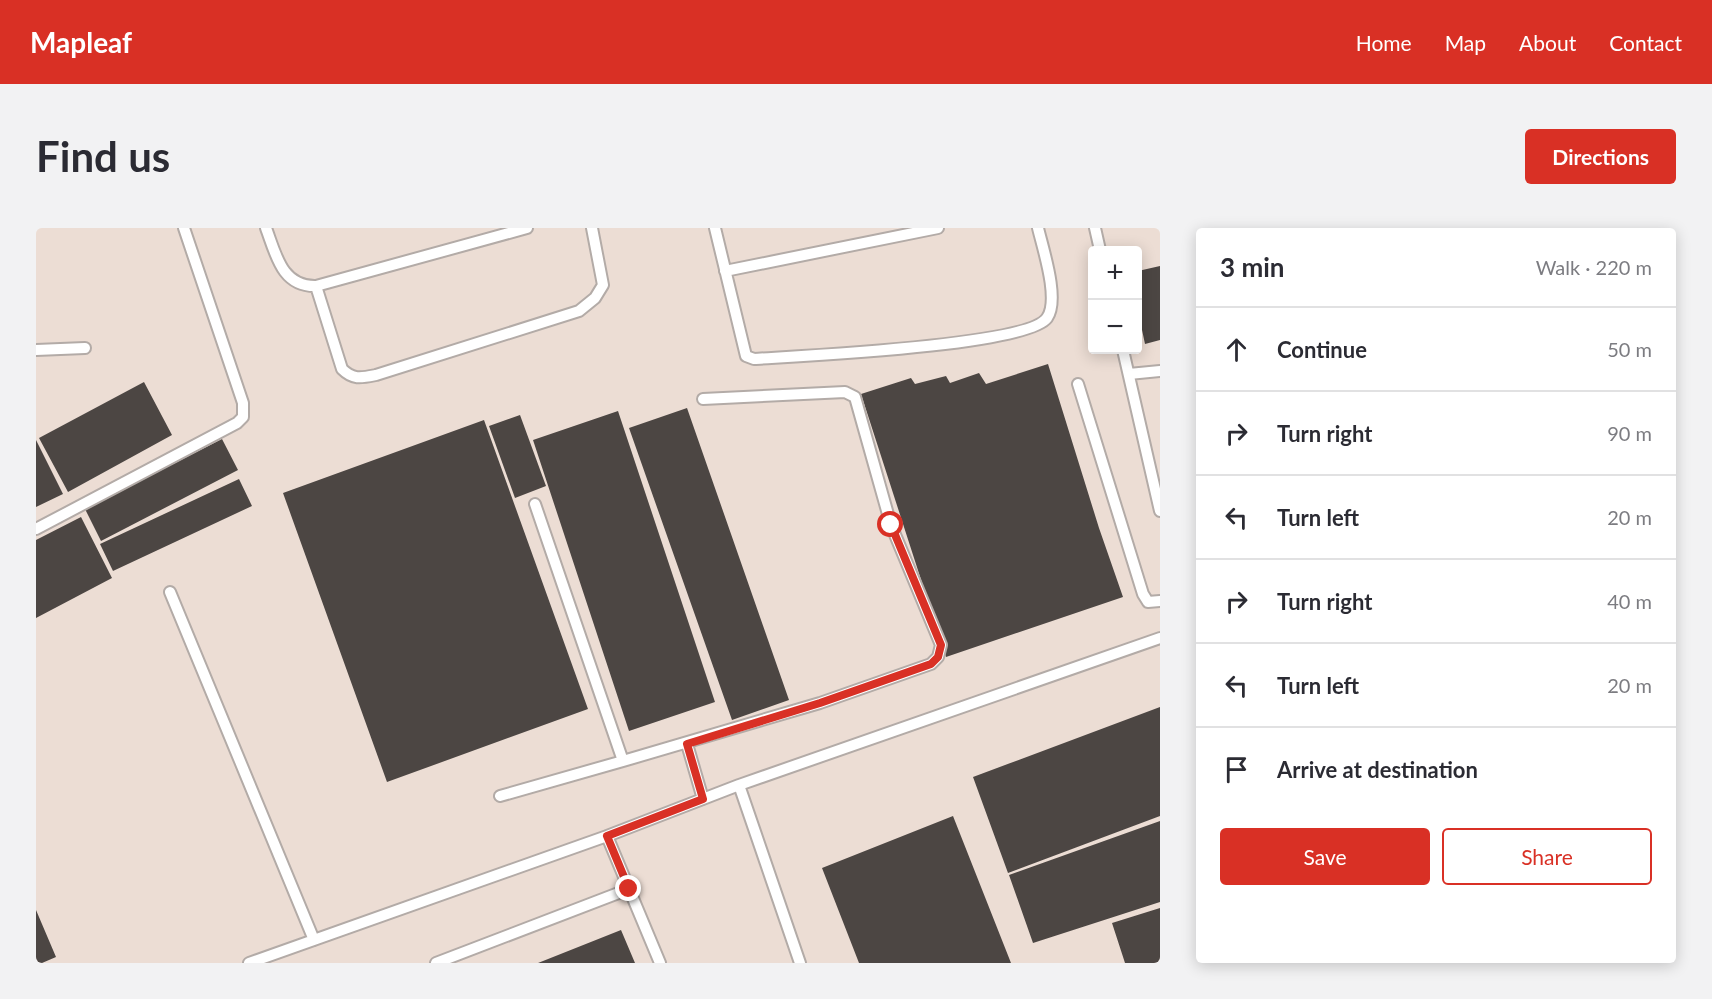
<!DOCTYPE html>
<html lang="en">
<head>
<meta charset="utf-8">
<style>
	body { margin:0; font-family:Lato,sans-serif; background:#f2f2f3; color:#2b2b33 }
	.controls { position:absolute; right:18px; top:18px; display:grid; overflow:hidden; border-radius:6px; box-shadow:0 3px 15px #0003 }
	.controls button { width:54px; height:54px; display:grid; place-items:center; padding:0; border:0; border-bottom:2px solid #e1e1e2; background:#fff; color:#2b2b33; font:30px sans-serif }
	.stop { position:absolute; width:18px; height:18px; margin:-14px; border:4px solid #d93025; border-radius:50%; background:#fff }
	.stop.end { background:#d93025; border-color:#fff; box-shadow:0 2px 6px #0008 }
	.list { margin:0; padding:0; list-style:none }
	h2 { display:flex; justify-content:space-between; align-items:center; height:78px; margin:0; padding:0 24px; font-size:26px }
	h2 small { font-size:20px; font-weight:400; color:#7c7c81 }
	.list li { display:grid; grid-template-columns:39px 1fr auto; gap:18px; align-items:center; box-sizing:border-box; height:84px; padding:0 24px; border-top:2px solid #e1e1e2 }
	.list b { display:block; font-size:22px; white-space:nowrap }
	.list em { font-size:20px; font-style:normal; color:#7c7c81 }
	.actions { display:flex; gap:12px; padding:18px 24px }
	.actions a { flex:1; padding:14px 0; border:2px solid #d93025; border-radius:6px; text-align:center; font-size:21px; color:#d93025 }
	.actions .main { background:#d93025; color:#fff }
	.icon { flex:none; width:33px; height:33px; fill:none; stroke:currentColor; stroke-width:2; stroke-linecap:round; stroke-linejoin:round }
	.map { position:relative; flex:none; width:1124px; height:735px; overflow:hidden; border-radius:6px }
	header { display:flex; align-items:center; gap:36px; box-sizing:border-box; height:84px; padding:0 30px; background:#d93025; color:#fff }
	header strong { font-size:28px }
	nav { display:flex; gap:33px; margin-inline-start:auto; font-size:21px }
	.intro { display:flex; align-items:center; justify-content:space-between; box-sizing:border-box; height:144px; padding:0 36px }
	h1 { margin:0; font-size:42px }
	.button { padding:15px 27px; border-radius:6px; background:#d93025; color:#fff; font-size:21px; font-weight:700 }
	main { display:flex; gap:36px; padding:0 36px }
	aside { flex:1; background:#fff; border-radius:6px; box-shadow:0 3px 15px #0003 }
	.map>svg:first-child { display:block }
	.built { fill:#ecddd4; fill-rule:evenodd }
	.building { fill:#4c4643 }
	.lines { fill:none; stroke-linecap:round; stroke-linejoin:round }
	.lane-casing { stroke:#b3aba7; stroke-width:14 }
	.lane { stroke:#fff; stroke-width:10 }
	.route { stroke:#d93025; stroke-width:8 }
</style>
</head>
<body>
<header>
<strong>Mapleaf</strong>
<nav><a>Home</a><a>Map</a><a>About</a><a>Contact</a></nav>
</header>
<div class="intro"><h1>Find us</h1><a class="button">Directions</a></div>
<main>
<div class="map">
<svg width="1124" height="735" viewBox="0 0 1124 735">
	<rect width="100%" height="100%" fill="#f3ebe7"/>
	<path class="built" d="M0,0h1124v735h-1124zM1056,22h46v100h-46z"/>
	<path class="building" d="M1124,38v74l-15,4 -7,-33v-40z
		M1012,136l51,164 24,69 -177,60 -85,-263 50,-16 4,6 31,-8 4,7 29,-10 7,11z
		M108,154l28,53 -104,57 -29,-54z
		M651,180l102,292 -57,20 -103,-292z
		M582,183l97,291 -86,29 -96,-291z
		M484,187l26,71 -31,12 -26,-72z
		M448,192l104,289 -201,73 -104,-289z
		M186,211l16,31 -137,71 -16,-32z
		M0,212l27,54 -27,13z
		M203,251l13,27 -139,65 -13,-27z
		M45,289l31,61 -76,40v-78z
		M1124,479v109l-152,57 -35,-96z
		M917,588l58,147h-152l-37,-95z
		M1124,593v81l-127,41 -24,-68z
		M1124,680v55h-35l-13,-40z
		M0,682l20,47 -14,6h-6z
		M585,702l14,33h-97z"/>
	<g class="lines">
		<g class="lane-casing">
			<path id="lane" d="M230,0c10,27 16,59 50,58l211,-58
				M679,0l31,128 8,3c44,-3 273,-13 293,-41 13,-18 -4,-69 -9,-90
				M1059,0l5,22
				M689,43l213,-43
				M280,58l26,83c11,11 19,9 34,6l203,-64 16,-13 8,-13 -11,-57
				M0,122l49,-2
				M1087,122l37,161
				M1093,146l31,-3
				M1042,156l65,210 5,8 12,-1
				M0,301l201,-106 6,-6v-14l-59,-175
				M134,364l144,348
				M651,516l16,55
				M587,533l197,-58 111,-39 7,-7 3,-12 -50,-120 -36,-128 -10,-5 -142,7
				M703,557l61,178
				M464,568l123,-35 -88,-257
				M571,608l53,127
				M213,735l358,-127 132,-51 421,-147
				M400,735l193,-74"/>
		</g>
		<use href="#lane" class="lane"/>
	</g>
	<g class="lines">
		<path class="route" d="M593,661l-22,-53 96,-37 -16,-55 133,-41 111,-39 7,-7 3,-12 -50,-120"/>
	</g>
</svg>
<div class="controls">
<button>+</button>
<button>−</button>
</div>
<div class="stop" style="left:855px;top:297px"></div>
<div class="stop end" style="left:593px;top:661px"></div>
</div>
<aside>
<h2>3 min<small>Walk · 220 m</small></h2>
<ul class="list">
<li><svg class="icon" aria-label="ahead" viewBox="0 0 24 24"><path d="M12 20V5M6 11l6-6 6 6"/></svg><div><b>Continue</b></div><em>50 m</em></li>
<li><svg class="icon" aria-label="right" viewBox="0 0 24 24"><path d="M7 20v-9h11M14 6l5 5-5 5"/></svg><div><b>Turn right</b></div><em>90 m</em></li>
<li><svg class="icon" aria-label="left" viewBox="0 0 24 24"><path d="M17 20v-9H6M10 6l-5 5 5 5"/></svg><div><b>Turn left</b></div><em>20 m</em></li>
<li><svg class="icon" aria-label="right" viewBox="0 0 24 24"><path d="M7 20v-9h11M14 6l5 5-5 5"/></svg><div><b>Turn right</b></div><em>40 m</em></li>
<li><svg class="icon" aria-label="left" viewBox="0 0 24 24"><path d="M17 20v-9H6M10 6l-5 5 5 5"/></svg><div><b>Turn left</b></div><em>20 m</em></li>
<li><svg class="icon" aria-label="arrive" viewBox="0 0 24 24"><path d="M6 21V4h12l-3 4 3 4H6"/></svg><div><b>Arrive at destination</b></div></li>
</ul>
<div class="actions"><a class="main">Save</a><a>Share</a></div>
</aside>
</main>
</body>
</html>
